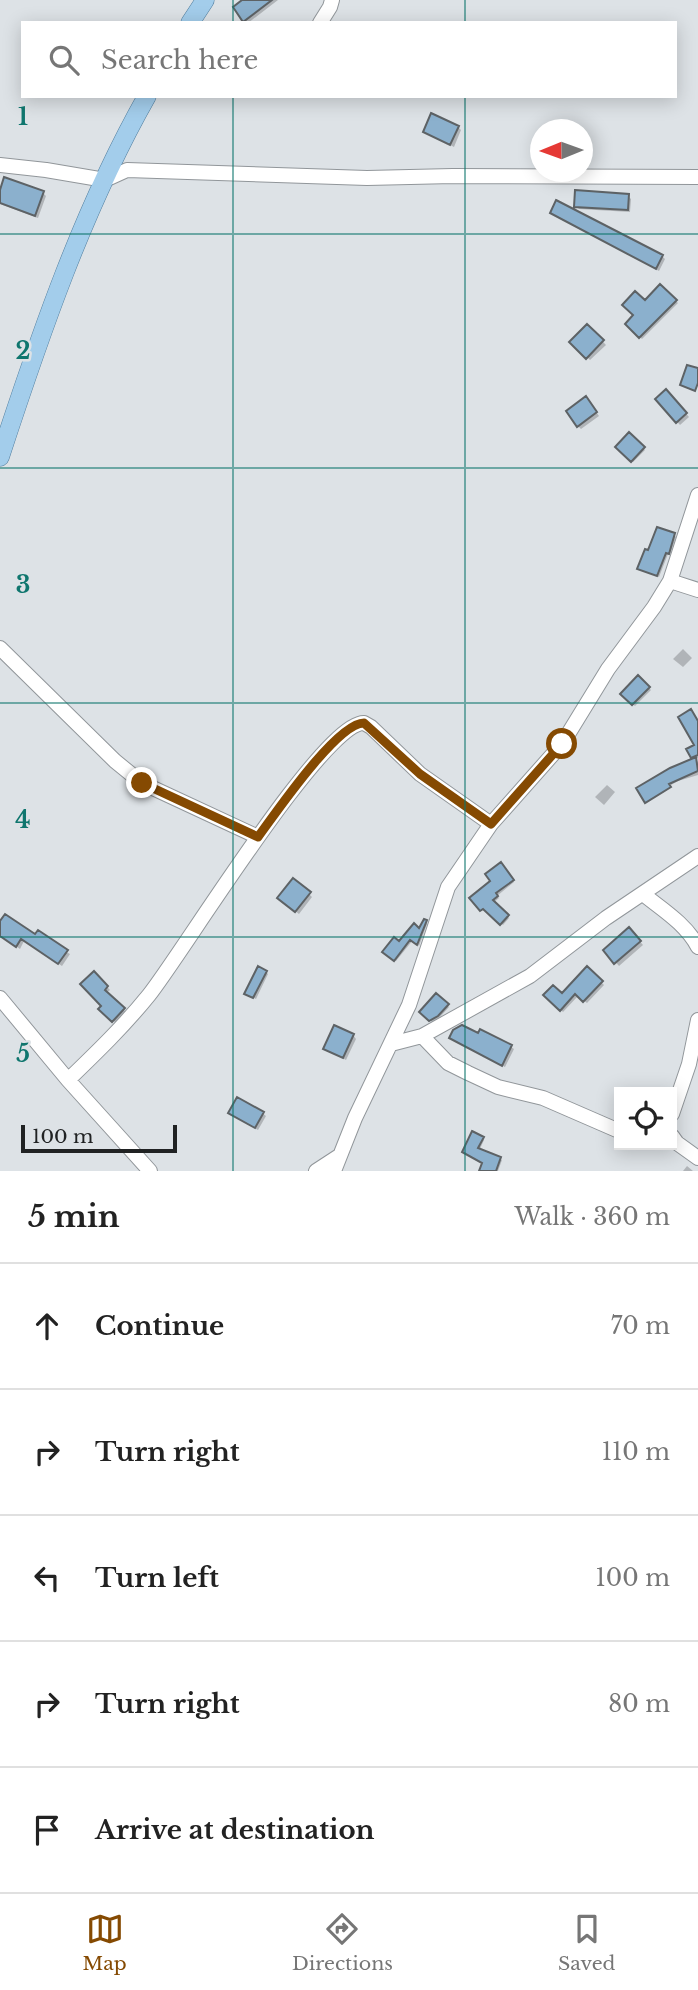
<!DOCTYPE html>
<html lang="en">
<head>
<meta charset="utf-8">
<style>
	body { margin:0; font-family:"Libre Baskerville",serif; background:#f2f2f2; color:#222 }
	.controls { position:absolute; right:21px; bottom:21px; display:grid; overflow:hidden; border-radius:0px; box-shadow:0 4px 18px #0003 }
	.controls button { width:63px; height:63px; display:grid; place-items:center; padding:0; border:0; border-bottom:2px solid #e0e0e0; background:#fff; color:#222; font:35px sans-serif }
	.compass { position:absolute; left:530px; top:119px; width:63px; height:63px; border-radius:50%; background:#fff; box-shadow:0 4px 18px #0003; rotate:269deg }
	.scale { position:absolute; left:21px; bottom:18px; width:156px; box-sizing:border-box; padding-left:7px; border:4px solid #202223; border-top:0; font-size:19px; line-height:24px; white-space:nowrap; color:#202223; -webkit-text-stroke:5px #dde2e6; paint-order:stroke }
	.stop { position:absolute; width:21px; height:21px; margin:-16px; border:5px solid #854a02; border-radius:50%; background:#fff }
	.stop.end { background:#854a02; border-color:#fff; box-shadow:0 2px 7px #0008 }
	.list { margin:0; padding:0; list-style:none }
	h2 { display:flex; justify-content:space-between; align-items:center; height:91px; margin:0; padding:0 28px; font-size:30px }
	h2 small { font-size:23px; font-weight:400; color:#767676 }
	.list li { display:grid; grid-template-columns:46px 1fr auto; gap:21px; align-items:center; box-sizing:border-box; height:126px; padding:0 28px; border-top:2px solid #e0e0e0 }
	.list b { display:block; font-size:26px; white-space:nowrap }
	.list em { font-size:23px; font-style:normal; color:#767676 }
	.icon { flex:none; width:38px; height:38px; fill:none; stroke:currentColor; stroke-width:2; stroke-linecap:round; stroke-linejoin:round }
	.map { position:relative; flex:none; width:698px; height:1171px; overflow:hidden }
	.search { position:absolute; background:#fff; box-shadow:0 4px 18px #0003; left:21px; right:21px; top:21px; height:77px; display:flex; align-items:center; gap:18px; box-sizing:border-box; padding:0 24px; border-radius:0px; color:#767676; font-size:26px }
	.sheet { height:721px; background:#fff }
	nav { display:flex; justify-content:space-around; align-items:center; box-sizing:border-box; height:98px; border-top:2px solid #e0e0e0; background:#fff; font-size:19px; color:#767676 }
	nav a { display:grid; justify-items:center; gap:4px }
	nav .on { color:#854a02 }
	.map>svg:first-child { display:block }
	.shadow { fill:#0003 }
	.building { fill:#8bb0cd; stroke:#5d6265; stroke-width:2 }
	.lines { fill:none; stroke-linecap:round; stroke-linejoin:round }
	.minor-casing { stroke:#91969a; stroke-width:16 }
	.major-casing { stroke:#4e7c9d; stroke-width:19 }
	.minor { stroke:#fff; stroke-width:14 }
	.major { stroke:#a3cdeb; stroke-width:18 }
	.route { stroke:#854a02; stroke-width:9 }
	.grid { fill:none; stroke:#0f766e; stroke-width:2; stroke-opacity:0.55 }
	.grid-label { font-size:23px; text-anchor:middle; font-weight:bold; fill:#0f766e; stroke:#dde2e6; stroke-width:5; stroke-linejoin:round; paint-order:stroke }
</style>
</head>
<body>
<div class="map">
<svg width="698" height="1171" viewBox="0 0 698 1171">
	<rect width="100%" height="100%" fill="#dde2e6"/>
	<path class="shadow" d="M245,0h33l-30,23 -4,-2z
		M458,127l3,3 -7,17 -29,-15z
		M43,193l3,3 -8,22 -38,-14v-9z
		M628,196l3,3 -1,13 -51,-3 -3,-3z
		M552,213l110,43 3,3 -6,12z
		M660,286l18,17 -36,36 -15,-15z
		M588,326l18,19 -16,15 -18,-18z
		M666,391l23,26 -9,8 -23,-26z
		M589,402l10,14 -18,13 -3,-3z
		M629,435l16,15 -12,12 -16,-15z
		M674,535l2,2 -6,18 -2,-1 -9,23 -18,-7 8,-18z
		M683,649l9,9 -9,9 -10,-8z
		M638,677l13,13 -16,16 -13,-12z
		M698,722v36l-3,1 3,3v13l-20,6 -33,19 50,-40 -3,-3 4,-11z
		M607,785l8,7 -11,13 -9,-8z
		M500,865l14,17 -17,14 2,2 -6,5 16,15 -6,7 -18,-16 -2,2 -11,-13 20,-17z
		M309,894l3,3 -13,17 -17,-13z
		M425,921l2,3 -8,22 -6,-6 -17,21 -11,-9 34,-21z
		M0,924l36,12 34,18 -8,12 -38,-25 -4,8 -20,-14z
		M629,929l14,16 -24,21 -14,-16z
		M587,969l17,16 -17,18 -9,-7 -15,16 -17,-17 16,1z
		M266,972l2,2 -12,25 -8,-4z
		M94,973l16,17 -4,3 20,19 -10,11 -16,-14 3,-3z
		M436,995l13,12 -9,10 -8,5 -11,-10z
		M353,1035l3,4 -10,21 -21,-12z
		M453,1040l58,7 3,2 -9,18z
		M262,1113l4,3 -8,14 -24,-14z
		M483,1139l1,1 -5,11 23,9 -4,11h-17l3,-8 -20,-12z
		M687,1166l6,5h-10z"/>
	<path class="building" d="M242,0h30l-29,22 -10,-15z
		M431,113l28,13 -9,19 -27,-13z
		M4,177l40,14 -9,25 -35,-13v-13z
		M575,190l54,4 -1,16 -54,-3z
		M556,200l107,55 -7,14 -106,-56z
		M660,284l17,16 -38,38 -14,-14 8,-9 -11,-10 13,-14 10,9z
		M587,324l17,16 -18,19 -17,-17z
		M687,365l11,3v15l-3,8 -15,-6z
		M666,389l21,24 -11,10 -21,-24z
		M586,396l11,16 -20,15 -11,-16z
		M629,432l16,15 -14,15 -16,-15z
		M657,527l18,6 -6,21 -3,-1 -9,23 -20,-7 8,-20 3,1z
		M638,675l12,12 -18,18 -12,-11z
		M691,709l7,12v34l-7,3 -5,-9 8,-4 -16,-28z
		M696,757l2,14 -29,13 2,3 -26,16 -9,-15 34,-20z
		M501,862l13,18 -18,13 2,3 -5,4 16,15 -9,10 -17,-16 -3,2 -11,-13 21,-17 -5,-7z
		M293,878l18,14 -16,20 -18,-14z
		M5,914l30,20 3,-4 30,20 -10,14 -37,-25 -5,8 -16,-11v-15z
		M424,919l3,1 -10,25 -7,-5 -16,21 -12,-9 12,-15 5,4 15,-18 5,5z
		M629,927l12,14 -27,23 -11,-14z
		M258,966l9,5 -14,27 -9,-4z
		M587,966l16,15 -20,21 -8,-8 -15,17 -17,-16 10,-10 9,8z
		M94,971l14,15 -3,4 20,18 -13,14 -14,-13 3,-3 -21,-22z
		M436,993l13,11 -11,12 -9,5 -10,-9z
		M334,1025l20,9 -11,24 -20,-9z
		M462,1025l16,8 2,-4 32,16 -10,21 -53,-28 4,-8z
		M237,1097l27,15 -9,16 -27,-15z
		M472,1131l12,6 -6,11 23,9 -5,14h-17l3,-8 -20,-11z"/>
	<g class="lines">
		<g class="minor-casing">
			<path id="minor" d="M320,23l10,-16 2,-7
				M0,165l46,5 59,10 22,-10 240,8 86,-2 245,1
				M670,581l28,9
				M0,648l115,113 27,22 116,54
				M643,894c20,16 43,30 55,53
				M0,998l68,82 82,91
				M422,1036l26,27 20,10 30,14 45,11 76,33
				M391,1044l31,-8 108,-60 76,-58 92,-62
				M68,1080c28,-27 56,-54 81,-85 33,-41 174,-273 215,-272l7,4 49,47 71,50
				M672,1114l17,-50 9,-44
				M672,1136l5,7 21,15
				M316,1171l23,-15
				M334,1171l21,-53 54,-113 39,-118 43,-63 71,-80 46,-75 46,-62 16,-26 28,-86"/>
		</g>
		<g class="major-casing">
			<path id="major" d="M190,23l15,-23
				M0,457c40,-122 83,-248 147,-361"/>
		</g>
		<use href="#minor" class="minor"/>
		<use href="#major" class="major"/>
	</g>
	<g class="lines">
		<path class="route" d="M142,783l116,54c17,-23 79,-114 106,-114l56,51 71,50 71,-80"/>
	</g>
	<path class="grid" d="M233,0v23M465,0v23M233,96v1075M465,96v1075M0,234h698M0,468h698M0,703h698M0,937h698"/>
	<g class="grid-label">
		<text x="23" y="125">1</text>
		<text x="23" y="359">2</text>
		<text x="23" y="593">3</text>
		<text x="23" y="828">4</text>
		<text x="23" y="1062">5</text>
	</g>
</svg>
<div class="controls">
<button><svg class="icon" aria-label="locate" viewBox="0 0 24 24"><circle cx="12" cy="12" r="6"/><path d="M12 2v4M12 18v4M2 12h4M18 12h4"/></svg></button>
</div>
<svg class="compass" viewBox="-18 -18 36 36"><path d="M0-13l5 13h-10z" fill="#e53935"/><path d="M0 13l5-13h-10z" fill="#767676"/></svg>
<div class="scale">100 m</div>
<div class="stop" style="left:562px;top:744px"></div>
<div class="stop end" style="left:142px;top:783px"></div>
<div class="search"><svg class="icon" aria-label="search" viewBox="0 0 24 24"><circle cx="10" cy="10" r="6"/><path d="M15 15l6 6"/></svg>Search here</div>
</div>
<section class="sheet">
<h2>5 min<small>Walk · 360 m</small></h2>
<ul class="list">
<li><svg class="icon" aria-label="ahead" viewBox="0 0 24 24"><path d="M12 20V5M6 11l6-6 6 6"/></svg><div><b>Continue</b></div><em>70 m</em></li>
<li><svg class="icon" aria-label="right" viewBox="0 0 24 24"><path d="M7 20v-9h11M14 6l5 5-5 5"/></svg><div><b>Turn right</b></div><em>110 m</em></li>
<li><svg class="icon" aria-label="left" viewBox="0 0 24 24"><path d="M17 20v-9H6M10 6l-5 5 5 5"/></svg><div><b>Turn left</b></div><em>100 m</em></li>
<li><svg class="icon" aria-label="right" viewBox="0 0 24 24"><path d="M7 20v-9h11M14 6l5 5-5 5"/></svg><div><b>Turn right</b></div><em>80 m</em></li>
<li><svg class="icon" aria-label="arrive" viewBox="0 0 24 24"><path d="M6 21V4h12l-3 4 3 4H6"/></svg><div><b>Arrive at destination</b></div></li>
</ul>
</section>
<nav>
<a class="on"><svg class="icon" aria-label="map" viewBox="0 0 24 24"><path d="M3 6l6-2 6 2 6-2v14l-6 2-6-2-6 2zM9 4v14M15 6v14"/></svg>Map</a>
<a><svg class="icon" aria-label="directions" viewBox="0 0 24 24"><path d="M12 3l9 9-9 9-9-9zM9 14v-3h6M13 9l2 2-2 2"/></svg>Directions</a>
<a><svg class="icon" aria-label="saved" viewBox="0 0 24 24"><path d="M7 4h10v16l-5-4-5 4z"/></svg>Saved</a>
</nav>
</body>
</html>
